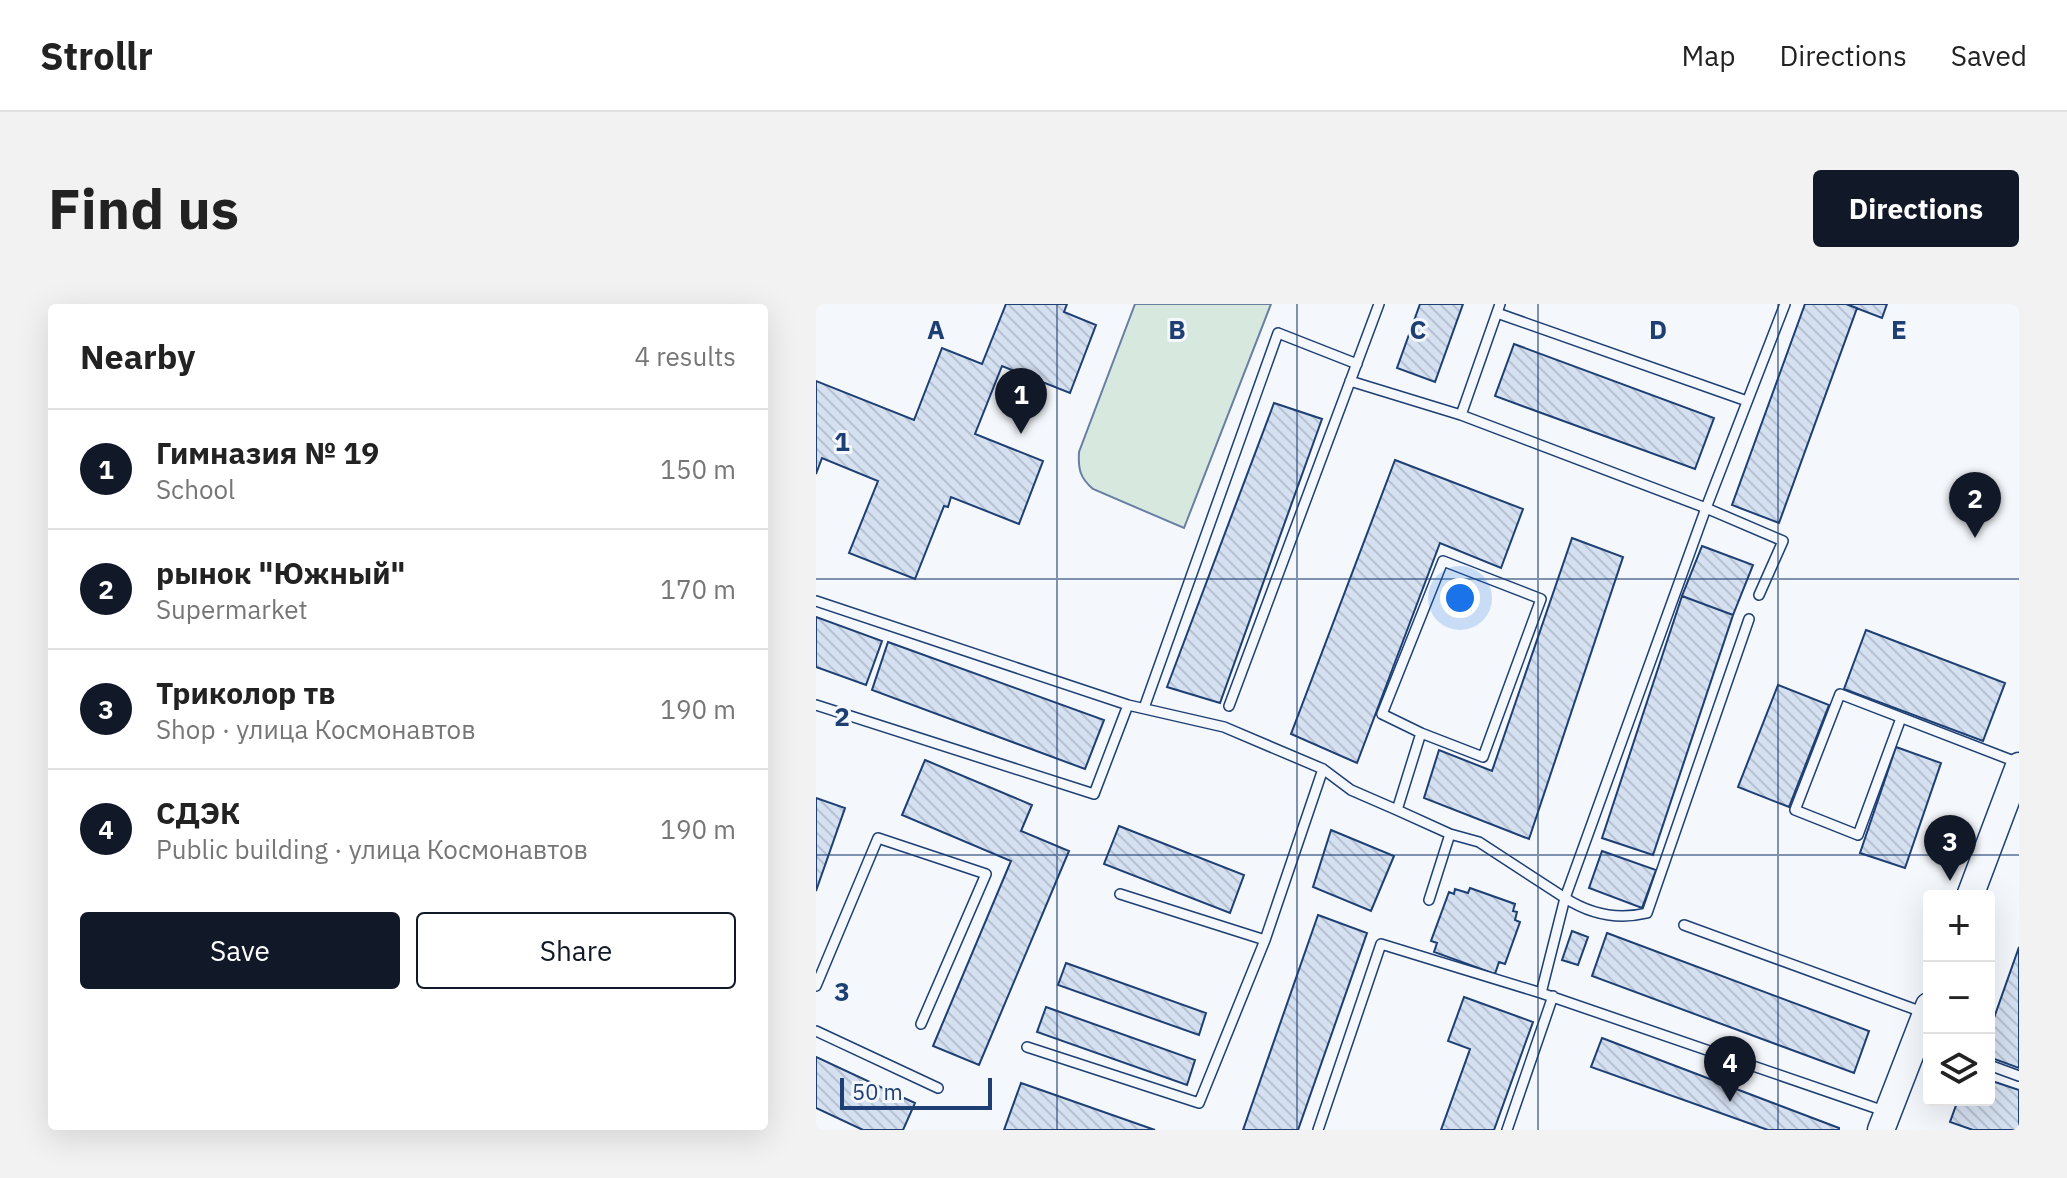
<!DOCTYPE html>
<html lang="en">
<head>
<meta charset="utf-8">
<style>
	body { margin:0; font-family:"IBM Plex Sans",sans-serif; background:#f2f2f2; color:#222 }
	.controls { position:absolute; right:24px; bottom:24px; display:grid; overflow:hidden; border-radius:8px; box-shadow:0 8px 32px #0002 }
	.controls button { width:72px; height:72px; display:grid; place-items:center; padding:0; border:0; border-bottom:2px solid #e0e0e0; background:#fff; color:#222; font:40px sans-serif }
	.scale { position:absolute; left:24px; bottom:20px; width:152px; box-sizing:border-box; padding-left:8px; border:4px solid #1d3f73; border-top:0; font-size:22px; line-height:28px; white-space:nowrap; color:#1d3f73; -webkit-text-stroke:6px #f4f7fb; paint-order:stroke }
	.you { position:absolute; left:644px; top:294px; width:28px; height:28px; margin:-20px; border:6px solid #fff; border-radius:50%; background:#1a73e8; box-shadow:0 0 0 12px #1a73e833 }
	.badge { display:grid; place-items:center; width:52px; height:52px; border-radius:50%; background:#111827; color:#fff; font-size:26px; font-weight:700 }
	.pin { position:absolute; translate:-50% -66px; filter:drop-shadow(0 2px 4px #0008) }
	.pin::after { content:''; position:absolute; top:42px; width:28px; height:24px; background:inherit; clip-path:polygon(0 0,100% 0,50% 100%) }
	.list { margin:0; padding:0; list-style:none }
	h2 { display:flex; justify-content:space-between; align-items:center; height:104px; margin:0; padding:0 32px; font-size:34px }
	h2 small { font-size:26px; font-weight:400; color:#767676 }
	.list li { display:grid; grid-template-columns:52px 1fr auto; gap:24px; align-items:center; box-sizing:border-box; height:120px; padding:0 32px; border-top:2px solid #e0e0e0 }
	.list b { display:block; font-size:30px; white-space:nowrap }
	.list p { margin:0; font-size:26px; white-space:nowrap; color:#767676 }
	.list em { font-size:26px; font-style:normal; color:#767676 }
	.actions { display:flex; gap:16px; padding:24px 32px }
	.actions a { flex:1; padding:18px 0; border:2px solid #111827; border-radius:8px; text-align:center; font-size:28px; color:#111827 }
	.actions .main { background:#111827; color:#fff }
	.icon { flex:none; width:44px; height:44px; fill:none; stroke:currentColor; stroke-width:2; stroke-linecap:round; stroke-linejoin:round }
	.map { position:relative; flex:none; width:1203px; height:826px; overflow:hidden; border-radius:8px }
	header { display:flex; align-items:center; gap:48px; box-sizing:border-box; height:112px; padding:0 40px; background:#fff; border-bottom:2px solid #e0e0e0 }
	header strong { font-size:38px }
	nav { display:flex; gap:44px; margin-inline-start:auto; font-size:28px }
	.intro { display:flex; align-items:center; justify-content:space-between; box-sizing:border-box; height:192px; padding:0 48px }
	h1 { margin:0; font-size:56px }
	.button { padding:20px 36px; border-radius:8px; background:#111827; color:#fff; font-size:28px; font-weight:700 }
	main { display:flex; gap:48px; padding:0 48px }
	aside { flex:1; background:#fff; border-radius:8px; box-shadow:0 8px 32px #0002 }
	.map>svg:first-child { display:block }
	.pitch { fill:#d7e8df; stroke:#687fa3; stroke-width:2 }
	.building { fill:url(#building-back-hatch); stroke:#1d3f73; stroke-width:2 }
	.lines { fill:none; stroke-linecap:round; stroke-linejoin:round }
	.lane-casing { stroke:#1d3f73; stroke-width:12 }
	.secondary-casing { stroke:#1d3f73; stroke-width:29 }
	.lane { stroke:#f4f7fb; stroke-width:9 }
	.secondary { stroke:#f4f7fb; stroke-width:26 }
	.grid { fill:none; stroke:#1d3f73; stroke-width:2; stroke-opacity:0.55 }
	.grid-label { font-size:26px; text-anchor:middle; font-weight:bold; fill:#1d3f73; stroke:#f4f7fb; stroke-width:6; stroke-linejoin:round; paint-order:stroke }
</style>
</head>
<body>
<header>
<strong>Strollr</strong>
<nav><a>Map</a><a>Directions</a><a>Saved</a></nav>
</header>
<div class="intro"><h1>Find us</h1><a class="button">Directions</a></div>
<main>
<aside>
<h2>Nearby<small>4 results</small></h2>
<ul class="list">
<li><span class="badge">1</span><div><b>Гимназия № 19</b><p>School</p></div><em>150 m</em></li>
<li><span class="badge">2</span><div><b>рынок &quot;Южный&quot;</b><p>Supermarket</p></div><em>170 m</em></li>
<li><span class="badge">3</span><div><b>Триколор тв</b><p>Shop · улица Космонавтов</p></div><em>190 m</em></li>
<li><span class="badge">4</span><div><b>СДЭК</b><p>Public building · улица Космонавтов</p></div><em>190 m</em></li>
</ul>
<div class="actions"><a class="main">Save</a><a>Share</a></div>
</aside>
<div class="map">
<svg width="1203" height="826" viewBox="0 0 1203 826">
	<defs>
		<pattern id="building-back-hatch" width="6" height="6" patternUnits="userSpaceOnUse" patternTransform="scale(2)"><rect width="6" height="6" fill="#d5e0f0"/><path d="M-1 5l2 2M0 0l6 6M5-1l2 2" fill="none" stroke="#b6c1d1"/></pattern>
	</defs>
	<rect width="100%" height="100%" fill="#f4f7fb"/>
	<path class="pitch" d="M319,0h136l-87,224 -91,-39c-13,-11 -15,-20 -14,-37z"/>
	<path class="building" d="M190,0h61l-3,8 32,13 -26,68 -68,-27 -27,68 68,27 -24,63 -68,-27 -3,10 -4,-1 -29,73 -66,-26 29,-72 -56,-23 -6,16v-93l98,39 28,-72 40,16z
		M604,0h43l-28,78 -38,-14z
		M989,0h41l11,4 -78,215 -47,-18z
		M1030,0h41l-5,14z
		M698,40l200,74 -19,51 -200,-73z
		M458,99l48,16 -102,284 -53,-16z
		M579,156l128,49 -22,59 -61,-25 -83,220 -66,-29z
		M756,234l51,19 -94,282 -105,-41 15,-48 53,21z
		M886,242l51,19 -20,50 -51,-19z
		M866,292l51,19 -80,240 -51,-17z
		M0,313l66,24 -16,44 -50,-18z
		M1050,326l139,53 -22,58 -139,-52z
		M72,338l216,78 -19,49 -213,-79z
		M962,381l51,20 -40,102 -51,-20z
		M1080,443l45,16 -36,105 -45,-15z
		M109,456l107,45 -11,26 48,20 -90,214 -46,-19 78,-185 -109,-46z
		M0,494l29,10 -29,83z
		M303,522l125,49 -14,38 -126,-49z
		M515,526l63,26 -23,55 -58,-24z
		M786,547l54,19 -14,38 -53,-20z
		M654,584l45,16 -2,7 4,1 -2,8 5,2 -15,42 -6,-2 -4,12 -61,-22 3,-9 -6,-2 18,-49 5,2 1,-5 13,4z
		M502,611l49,18 -69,197h-55z
		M756,627l16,6 -10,28 -16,-5z
		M791,629l262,98 -15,42 -262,-97z
		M1203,643v121l-30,-11v-25z
		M250,659l140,50 -7,22 -141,-50z
		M648,693l69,25 -39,108h-53l29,-81 -22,-8z
		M230,703l149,53 -8,25 -150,-53z
		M786,734l237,90v2h-71l-177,-63z
		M0,753l99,46 -12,27h-40l-47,-22z
		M1173,776l30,10v40h-46l-23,-8 8,-22h31z
		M205,779l134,47h-151z"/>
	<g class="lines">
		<g class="lane-casing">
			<path id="lane" d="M681,9l250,88
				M534,77l111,34 39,-111
				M645,111l245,93 79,-204
				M0,297l312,104 96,22 99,42 28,21 46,20 53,24 29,8 86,56 -24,95 343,118
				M933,315l-102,294c-29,7 -57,1 -82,-15l141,-390 77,33 -24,54
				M0,401l278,89 34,-89
				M413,402l150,-402
				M328,404l134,-375 79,31
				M1085,414l-43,117 -63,-25 45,-116c59,23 119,46 179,69
				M581,506l24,-77 62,24 58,-158 -98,-38 -61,153 39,19
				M304,590l145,46
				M613,596l21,-66
				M868,621l241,88
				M0,682l62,-148 108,36 -65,150
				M0,727l122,57
				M211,743l172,56 66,-163 58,-171
				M1173,761l30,11
				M502,826l63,-186 160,49
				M691,826l46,-134"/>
		</g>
		<g class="secondary-casing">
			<path id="secondary" d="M1154,592l49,-130
				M1065,826l48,-124"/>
		</g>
		<use href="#lane" class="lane"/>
		<use href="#secondary" class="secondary"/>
	</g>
	<path class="grid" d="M241,0v826M481,0v826M722,0v826M962,0v826M0,275h1203M0,551h1203"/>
	<g class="grid-label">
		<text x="120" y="35">A</text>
		<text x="361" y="35">B</text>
		<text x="602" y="35">C</text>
		<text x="842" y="35">D</text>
		<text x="1083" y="35">E</text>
		<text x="26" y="147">1</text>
		<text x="26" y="422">2</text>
		<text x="26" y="697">3</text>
	</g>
</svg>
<div class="controls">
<button>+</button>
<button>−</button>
<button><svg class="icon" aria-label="layers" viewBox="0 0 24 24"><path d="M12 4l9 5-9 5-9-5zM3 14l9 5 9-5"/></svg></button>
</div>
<div class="scale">50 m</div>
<div class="you"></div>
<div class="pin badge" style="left:205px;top:130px">1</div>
<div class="pin badge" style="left:1159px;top:234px">2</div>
<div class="pin badge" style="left:1134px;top:577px">3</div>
<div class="pin badge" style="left:914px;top:798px">4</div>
</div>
</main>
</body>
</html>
